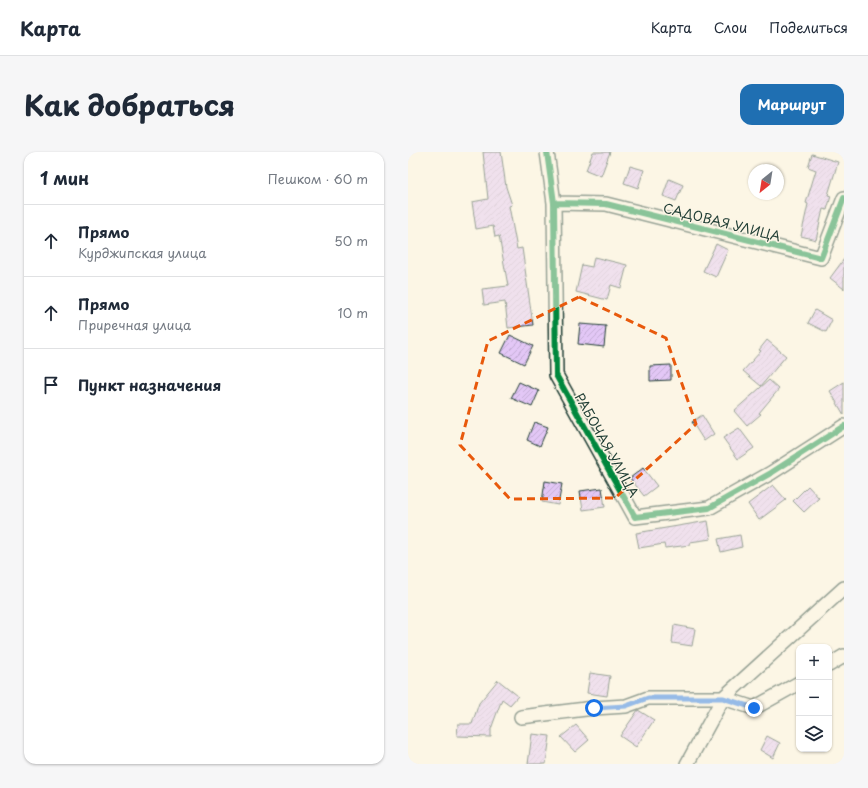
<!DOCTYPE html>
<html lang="ru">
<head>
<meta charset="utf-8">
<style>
	body { margin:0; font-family:"Playpen Sans",sans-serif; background:#f6f6f7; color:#1f2937 }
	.controls { position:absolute; right:12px; bottom:12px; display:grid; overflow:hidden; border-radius:8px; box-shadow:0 1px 3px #0004 }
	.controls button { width:36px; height:36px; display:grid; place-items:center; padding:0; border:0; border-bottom:1px solid #e0e1e3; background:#fff; color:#1f2937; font:20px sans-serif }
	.compass { position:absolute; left:340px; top:12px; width:36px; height:36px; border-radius:50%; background:#fff; box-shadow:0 1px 3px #0004; rotate:210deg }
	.stop { position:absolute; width:12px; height:12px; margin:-9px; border:3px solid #1a73e8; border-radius:50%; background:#fff }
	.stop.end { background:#1a73e8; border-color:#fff; box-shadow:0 1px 4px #0008 }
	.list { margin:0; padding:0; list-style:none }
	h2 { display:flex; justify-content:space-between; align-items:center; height:52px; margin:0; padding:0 16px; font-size:17px }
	h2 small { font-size:13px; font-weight:400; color:#747a83 }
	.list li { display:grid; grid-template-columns:26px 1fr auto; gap:12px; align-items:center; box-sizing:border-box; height:72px; padding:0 16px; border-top:1px solid #e0e1e3 }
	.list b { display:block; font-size:15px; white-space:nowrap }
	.list p { margin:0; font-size:13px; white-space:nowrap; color:#747a83 }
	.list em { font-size:13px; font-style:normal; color:#747a83 }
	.icon { flex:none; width:22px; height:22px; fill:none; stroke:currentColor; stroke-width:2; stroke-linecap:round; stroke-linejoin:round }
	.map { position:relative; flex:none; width:436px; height:612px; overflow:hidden; border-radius:12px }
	header { display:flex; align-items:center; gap:24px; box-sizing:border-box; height:56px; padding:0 20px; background:#fff; border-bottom:1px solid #e0e1e3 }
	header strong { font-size:19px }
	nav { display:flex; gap:22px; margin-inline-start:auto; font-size:14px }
	.intro { display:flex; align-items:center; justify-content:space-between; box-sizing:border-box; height:96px; padding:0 24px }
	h1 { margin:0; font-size:28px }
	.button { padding:10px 18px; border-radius:12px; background:#1f6fb2; color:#fff; font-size:14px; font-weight:700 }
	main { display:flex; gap:24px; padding:0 24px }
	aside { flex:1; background:#fff; border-radius:12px; box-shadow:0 1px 3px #0004 }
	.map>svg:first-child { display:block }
	.building { fill:url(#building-hatch); stroke:#1f3d34 }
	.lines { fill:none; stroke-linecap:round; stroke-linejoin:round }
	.minor-casing { stroke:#1f3d34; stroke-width:16 }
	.minor { stroke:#fcf5e5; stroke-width:13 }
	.cycleway-casing { stroke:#fcf5e5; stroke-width:8 }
	.cycleway { stroke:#00873e; stroke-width:6 }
	.route { stroke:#1a73e8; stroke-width:5 }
	.marked { fill:none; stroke:#e8590c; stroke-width:3; stroke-dasharray:8 5; stroke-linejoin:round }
	.labels { text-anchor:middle; stroke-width:3; stroke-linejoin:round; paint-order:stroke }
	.street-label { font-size:13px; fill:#1f3d34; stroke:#fcf5e5 }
</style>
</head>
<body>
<header>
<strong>Карта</strong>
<nav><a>Карта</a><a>Слои</a><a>Поделиться</a></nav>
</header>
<div class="intro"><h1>Как добраться</h1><a class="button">Маршрут</a></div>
<main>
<aside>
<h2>1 мин<small>Пешком · 60 m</small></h2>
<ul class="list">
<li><svg class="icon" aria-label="ahead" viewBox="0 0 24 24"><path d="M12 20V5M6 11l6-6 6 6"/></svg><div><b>Прямо</b><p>Курджипская улица</p></div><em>50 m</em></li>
<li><svg class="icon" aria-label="ahead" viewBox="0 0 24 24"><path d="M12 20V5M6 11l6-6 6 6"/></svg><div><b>Прямо</b><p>Приречная улица</p></div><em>10 m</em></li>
<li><svg class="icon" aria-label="arrive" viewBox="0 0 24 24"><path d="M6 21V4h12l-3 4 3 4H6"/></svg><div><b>Пункт назначения</b></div></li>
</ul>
</aside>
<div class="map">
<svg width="436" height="612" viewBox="0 0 436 612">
	<defs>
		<pattern id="building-hatch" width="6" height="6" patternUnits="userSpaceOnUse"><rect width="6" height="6" fill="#e3c7f6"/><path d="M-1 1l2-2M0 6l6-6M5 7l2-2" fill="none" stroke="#c2acd4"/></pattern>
	</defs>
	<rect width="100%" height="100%" fill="#fcf5e5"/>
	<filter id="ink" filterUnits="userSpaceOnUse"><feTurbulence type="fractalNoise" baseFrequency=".025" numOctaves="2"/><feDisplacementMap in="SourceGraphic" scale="8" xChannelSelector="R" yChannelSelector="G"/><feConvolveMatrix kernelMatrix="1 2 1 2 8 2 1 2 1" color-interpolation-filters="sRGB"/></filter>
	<g filter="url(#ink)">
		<path class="building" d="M75,0h18l5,35 6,18 -3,1 8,43 5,-1 11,77 -25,3 -3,-26 -21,3 -2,-16 26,-3 -9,-50 -4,1 -2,-11 -17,3 -4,-27 16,-3z
			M185,0h17l-9,24 -15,-6z
			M404,2l26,8 -10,33 3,1 -4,14 -4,-1 -7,31 -15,-4 7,-32 -2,-1 10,-33 -8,-3z
			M222,14l14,4 -6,18 -14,-5z
			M261,27l14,6 -7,16 -13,-5z
			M308,92l12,6 -12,27 -13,-6z
			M186,105l33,8 -6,23 -10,-3 -4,15 -31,-8 6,-27 10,2z
			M436,107v30l-14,-11z
			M407,158l17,10 -6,12 -18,-9z
			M172,172l26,2 -2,21 -26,-3z
			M102,183l23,11 -9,18 -23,-11z
			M359,188l19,16 -25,30 -18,-15 18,-20 -2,-1z
			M263,213v15l-21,1v-15z
			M361,228l10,9 -20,24 2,1 -14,12 -13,-15z
			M111,230l20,9 -7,16 -21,-9z
			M436,230v33l-14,-24z
			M294,263l12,19 -10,7 -12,-19z
			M126,270l14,5 -8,19 -13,-6z
			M331,276l15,20 -16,11 -15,-21z
			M235,316l14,18 -13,10 -14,-18z
			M137,329l17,3 -4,21 -16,-3z
			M365,333l13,15 -27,20 -11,-16z
			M400,334l11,12 -15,14 -11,-11z
			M194,336l3,19 -22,3 -3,-19z
			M300,369l3,18 -21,3v3l-25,3 -1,-4 -25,4 -3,-15z
			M332,383l2,12 -21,5 -3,-13z
			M266,473l21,4 -3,17 -20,-3z
			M182,521l20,3 -3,20 -20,-3z
			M90,528l20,16 -8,9 -8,-6 -11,30v8l-34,-1 1,-12h14l7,-21z
			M230,558l16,10 -18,27 -16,-11z
			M168,573l13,15 -14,12 -14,-15z
			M124,582l18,2 -4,28h-18z
			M359,584l13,7 -7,15 -13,-8z"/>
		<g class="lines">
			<g class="minor-casing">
				<path id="minor" d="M139,0l7,51 2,172 79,142 74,-9 62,-35 73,-47
					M146,51l52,1 215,54 23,-60
					M421,513l15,-9
					M113,565l73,-9 32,-2 22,-8h75l31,10 45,-25
					M279,612l36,-66 121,-110"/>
			</g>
			<use href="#minor" class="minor"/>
			<g class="cycleway-casing">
				<path id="cycleway" d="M139,0l7,51 2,172 79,142 74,-9 62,-35 73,-47
					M146,51l52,1 215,54 23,-60"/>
			</g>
			<use href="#cycleway" class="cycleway"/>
		</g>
	</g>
	<g class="lines" filter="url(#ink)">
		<path class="route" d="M186,556l32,-2 22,-8h75l31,10"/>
	</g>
	<path d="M0 0H436V612H0ZM171,145l87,41 30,86 -81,74 -105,1 -50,-54 28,-104z" fill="#fcf5e5" fill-opacity=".55" fill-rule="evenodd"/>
	<path class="marked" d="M171,145l87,41 30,86 -81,74 -105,1 -50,-54 28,-104z"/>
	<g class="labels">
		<g class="street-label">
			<text transform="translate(314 70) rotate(14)" y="5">САДОВАЯ УЛИЦА</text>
			<text transform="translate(199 293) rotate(61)" y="5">РАБОЧАЯ УЛИЦА</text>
		</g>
	</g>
</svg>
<div class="controls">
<button>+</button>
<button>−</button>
<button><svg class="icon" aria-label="layers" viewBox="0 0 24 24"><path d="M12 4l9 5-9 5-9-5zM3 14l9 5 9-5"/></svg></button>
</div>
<svg class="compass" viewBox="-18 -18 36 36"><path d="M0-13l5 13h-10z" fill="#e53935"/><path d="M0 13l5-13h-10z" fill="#747a83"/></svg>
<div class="stop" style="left:186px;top:556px"></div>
<div class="stop end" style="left:346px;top:556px"></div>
</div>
</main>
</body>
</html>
